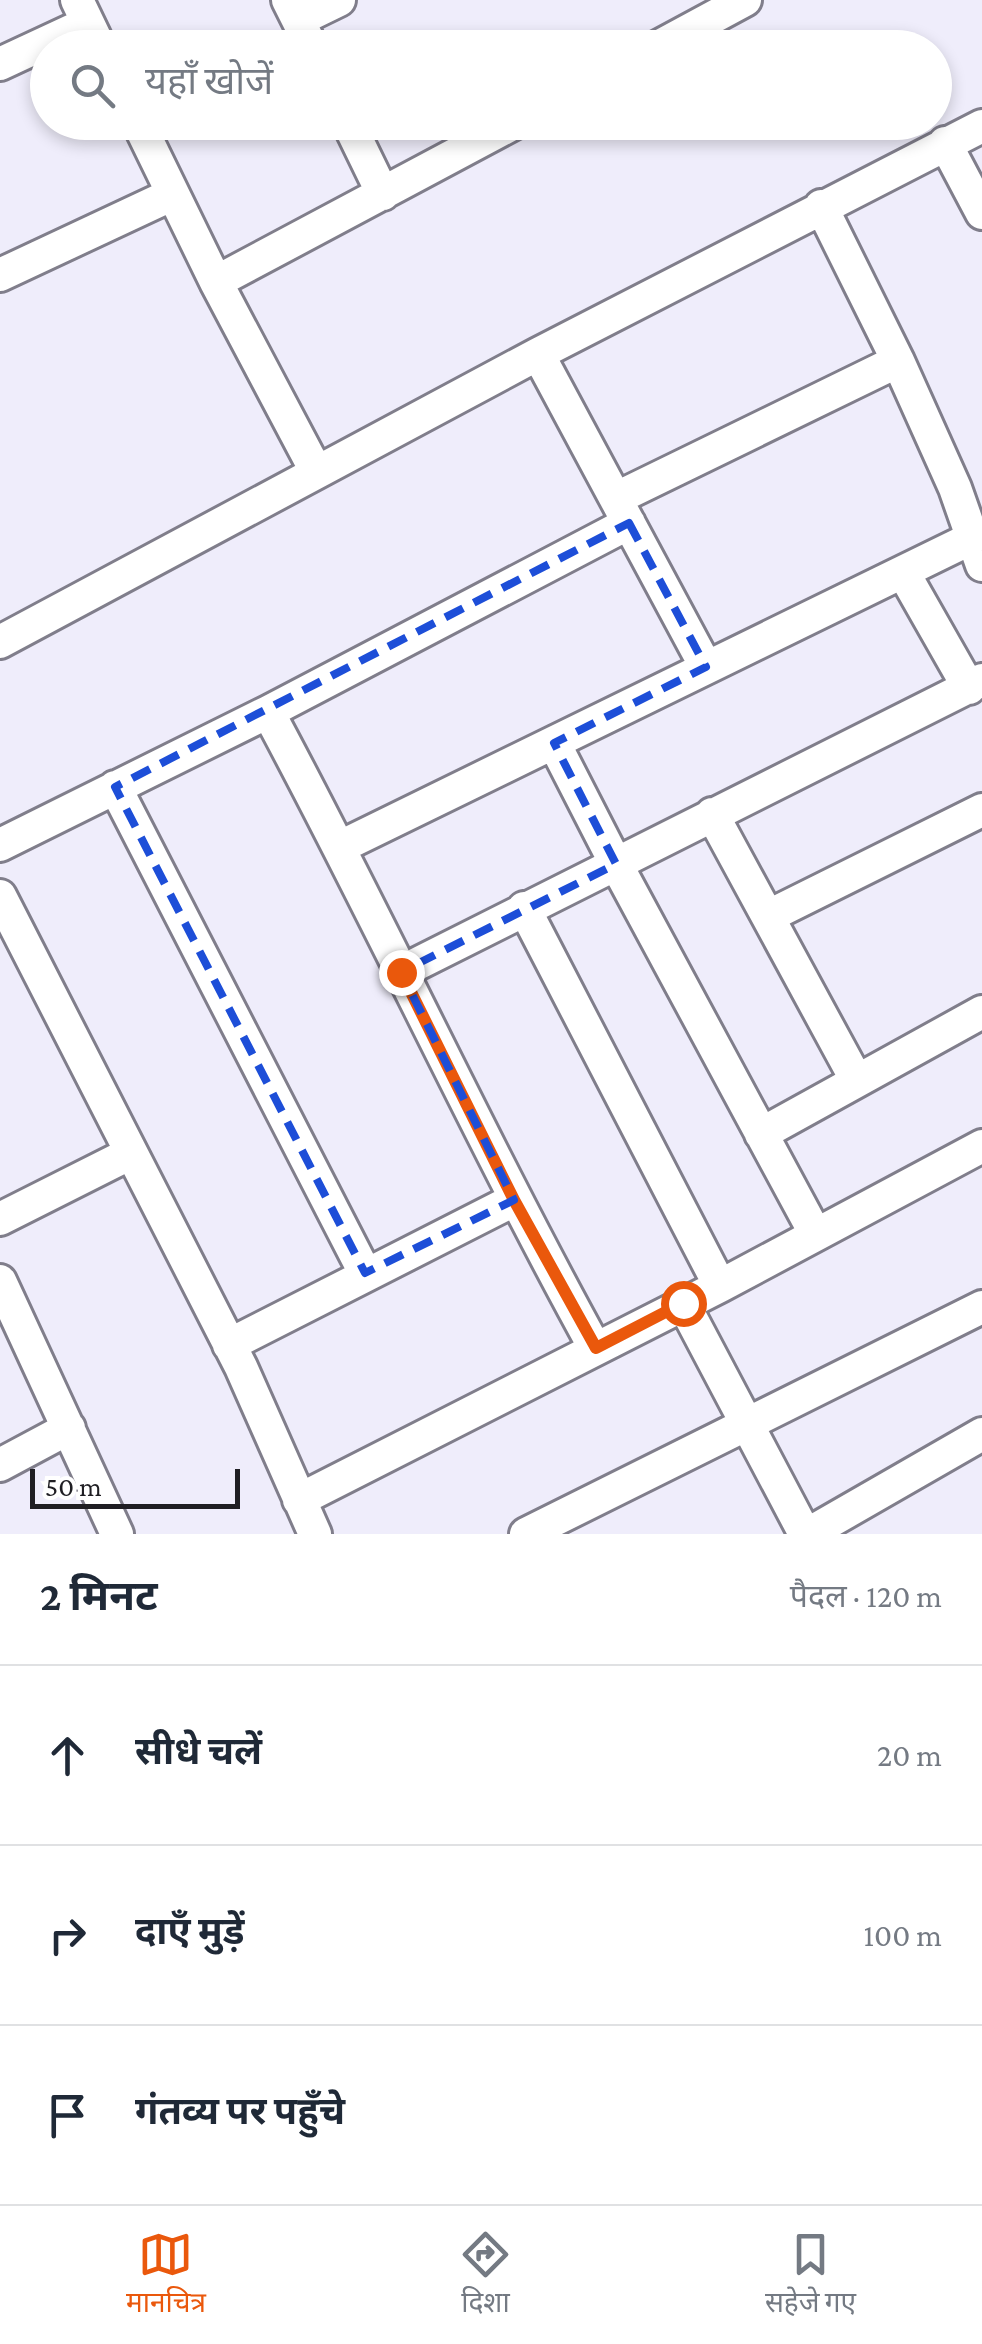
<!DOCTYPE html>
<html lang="hi">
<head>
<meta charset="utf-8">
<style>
	body { margin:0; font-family:"Crimson Pro","Noto Sans Devanagari",serif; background:#f6f6f7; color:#1f2937 }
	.scale { position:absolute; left:30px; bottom:25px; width:210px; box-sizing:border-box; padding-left:10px; border:5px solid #1f1e23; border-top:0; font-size:28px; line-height:35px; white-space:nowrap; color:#1f1e23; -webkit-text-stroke:8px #fff; paint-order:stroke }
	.stop { position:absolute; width:30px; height:30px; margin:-22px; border:8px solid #ea580c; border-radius:50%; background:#fff }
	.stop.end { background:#ea580c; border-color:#fff; box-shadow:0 2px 10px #0008 }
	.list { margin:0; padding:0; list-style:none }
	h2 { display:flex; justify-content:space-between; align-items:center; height:130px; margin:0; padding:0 40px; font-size:42px }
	h2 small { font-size:32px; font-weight:400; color:#747a83 }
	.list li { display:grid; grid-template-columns:65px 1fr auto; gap:30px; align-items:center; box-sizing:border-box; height:180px; padding:0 40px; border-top:2px solid #e0e1e3 }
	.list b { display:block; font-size:38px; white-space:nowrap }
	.list em { font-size:32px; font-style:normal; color:#747a83 }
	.icon { flex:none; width:55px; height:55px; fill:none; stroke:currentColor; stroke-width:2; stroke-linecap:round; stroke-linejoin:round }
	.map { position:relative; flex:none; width:982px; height:1534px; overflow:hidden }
	.search { position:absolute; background:#fff; box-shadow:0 5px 15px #0003; left:30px; right:30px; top:30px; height:110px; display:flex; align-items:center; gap:25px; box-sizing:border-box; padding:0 35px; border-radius:55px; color:#747a83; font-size:38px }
	.sheet { height:670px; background:#fff }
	nav { display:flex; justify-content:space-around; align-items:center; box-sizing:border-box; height:140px; border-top:2px solid #e0e1e3; background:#fff; font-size:28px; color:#747a83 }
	nav a { display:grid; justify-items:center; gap:5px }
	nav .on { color:#ea580c }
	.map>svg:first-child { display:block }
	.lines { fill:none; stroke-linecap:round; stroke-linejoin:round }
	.minor-casing { stroke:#807e8b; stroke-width:38 }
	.minor { stroke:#fff; stroke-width:32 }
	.route { stroke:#ea580c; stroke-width:12 }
	.marked { fill:none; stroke:#1d4ed8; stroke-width:8; stroke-dasharray:20 12; stroke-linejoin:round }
</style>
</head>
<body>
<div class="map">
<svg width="982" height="1534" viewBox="0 0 982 1534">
	<rect width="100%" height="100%" fill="#efedfb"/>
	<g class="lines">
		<g class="minor-casing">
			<path id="minor" d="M77,0l23,48
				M288,0l24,48
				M298,20l41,-20
				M656,48l89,-48
				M0,64l88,-41
				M138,122l78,160 100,189
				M348,122l35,72
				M945,143l37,70
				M821,206l77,155 57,127 27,77
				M0,275l173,-81
				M216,282l300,-160
				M538,354l168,313
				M617,498l281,-137
				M903,572l66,116
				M0,642l538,-288 444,-228
				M268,712c113,210 212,427 327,636
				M554,743l62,121 199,369
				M115,787l250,486
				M712,814l145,267
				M0,845l268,-133 361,-189
				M340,847l632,-309
				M0,896l241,471 74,167
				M524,908l196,378
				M769,916l213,-106
				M401,972l581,-292
				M761,1134l221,-122
				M0,1219l131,-66
				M0,1281l117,253
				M683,1303l122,231
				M229,1345l285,-145
				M0,1465l69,-37
				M299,1500l421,-214 262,-140
				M526,1534l456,-227
				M808,1534l174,-100"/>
		</g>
		<use href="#minor" class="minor"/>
	</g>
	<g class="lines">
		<path class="route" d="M401,972l113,228 82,148 87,-45"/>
	</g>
	<path class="marked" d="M629,523l77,144 -152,76 62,121 -215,108 113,228 -149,73 -250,-486z"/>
</svg>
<div class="scale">50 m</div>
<div class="stop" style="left:683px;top:1303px"></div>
<div class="stop end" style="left:401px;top:972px"></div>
<div class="search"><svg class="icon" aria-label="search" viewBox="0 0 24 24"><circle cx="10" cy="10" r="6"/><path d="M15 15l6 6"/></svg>यहाँ खोजें</div>
</div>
<section class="sheet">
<h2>2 मिनट<small>पैदल · 120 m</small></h2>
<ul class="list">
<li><svg class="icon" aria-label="ahead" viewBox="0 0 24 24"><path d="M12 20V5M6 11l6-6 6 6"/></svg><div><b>सीधे चलें</b></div><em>20 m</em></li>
<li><svg class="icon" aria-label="right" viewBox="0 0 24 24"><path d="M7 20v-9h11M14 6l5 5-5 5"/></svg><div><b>दाएँ मुड़ें</b></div><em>100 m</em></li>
<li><svg class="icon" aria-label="arrive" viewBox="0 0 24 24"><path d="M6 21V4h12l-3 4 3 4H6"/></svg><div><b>गंतव्य पर पहुँचे</b></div></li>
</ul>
</section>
<nav>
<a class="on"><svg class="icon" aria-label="map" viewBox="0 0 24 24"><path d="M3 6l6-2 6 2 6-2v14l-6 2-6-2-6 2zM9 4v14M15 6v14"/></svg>मानचित्र</a>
<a><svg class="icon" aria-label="directions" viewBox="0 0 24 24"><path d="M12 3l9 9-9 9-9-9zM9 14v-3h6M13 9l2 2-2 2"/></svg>दिशा</a>
<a><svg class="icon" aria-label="saved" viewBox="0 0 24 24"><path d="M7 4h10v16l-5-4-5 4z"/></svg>सहेजे गए</a>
</nav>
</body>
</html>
